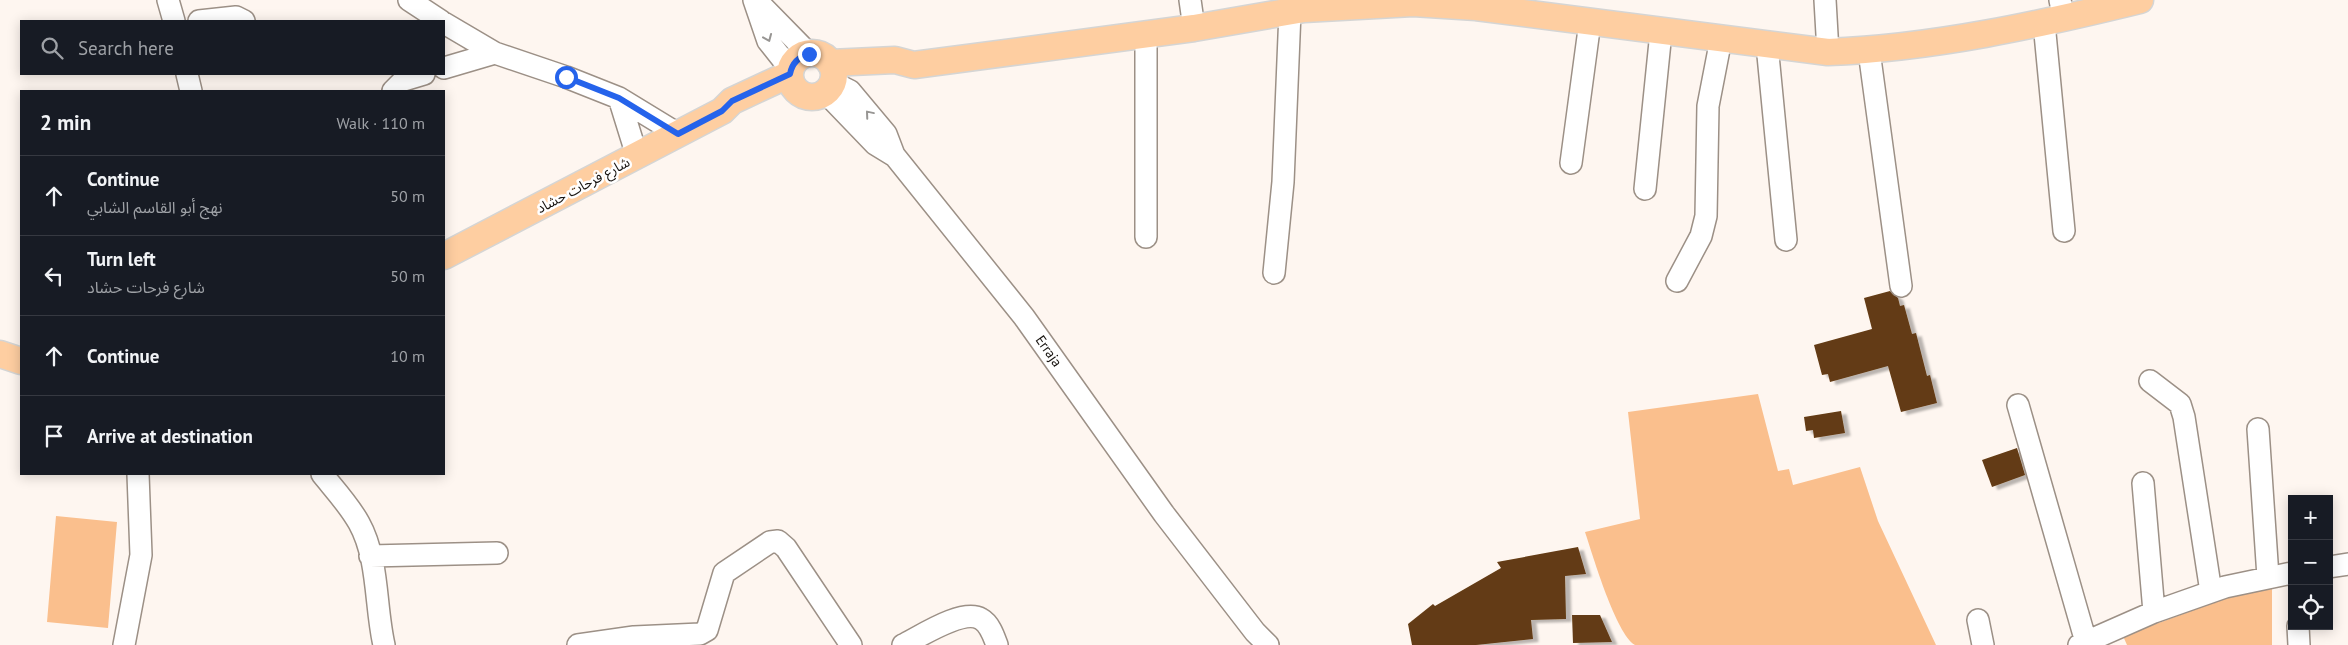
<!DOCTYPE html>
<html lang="en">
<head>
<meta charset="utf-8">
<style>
	body { margin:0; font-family:"PT Sans","Noto Sans Arabic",sans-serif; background:#20242c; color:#f1f3f6 }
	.controls { position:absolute; right:15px; bottom:15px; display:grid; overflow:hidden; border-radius:0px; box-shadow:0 2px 12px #0003 }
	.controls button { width:45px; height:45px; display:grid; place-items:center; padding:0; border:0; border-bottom:1px solid #363941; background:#171b24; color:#f1f3f6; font:25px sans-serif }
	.stop { position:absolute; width:15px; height:15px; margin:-11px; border:4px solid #2563eb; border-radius:50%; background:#fff }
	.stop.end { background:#2563eb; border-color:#fff; box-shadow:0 1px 5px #0008 }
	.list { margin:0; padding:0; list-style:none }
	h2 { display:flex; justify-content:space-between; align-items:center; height:65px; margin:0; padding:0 20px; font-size:21px }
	h2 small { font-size:16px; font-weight:400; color:#9ea1a6 }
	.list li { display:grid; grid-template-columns:32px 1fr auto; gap:15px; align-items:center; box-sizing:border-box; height:80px; padding:0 20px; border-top:1px solid #363941 }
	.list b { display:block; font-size:19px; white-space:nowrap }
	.list p { margin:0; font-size:16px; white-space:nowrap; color:#9ea1a6 }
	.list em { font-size:16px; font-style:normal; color:#9ea1a6 }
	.icon { flex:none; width:28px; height:28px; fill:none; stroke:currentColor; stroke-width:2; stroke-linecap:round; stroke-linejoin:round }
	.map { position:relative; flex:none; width:2348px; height:645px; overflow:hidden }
	.search { position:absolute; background:#171b24; box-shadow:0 2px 12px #0003; left:20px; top:20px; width:425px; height:55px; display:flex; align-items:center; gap:12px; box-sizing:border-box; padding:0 18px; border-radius:0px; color:#9ea1a6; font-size:19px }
	.panel { position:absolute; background:#171b24; box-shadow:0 2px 12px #0003; left:20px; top:90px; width:425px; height:385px; border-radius:0px }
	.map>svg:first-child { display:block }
	.green { fill:#fabf8d }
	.building { fill:#633b13; filter:url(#shadow) }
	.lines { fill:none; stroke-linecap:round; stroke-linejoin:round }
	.minor-casing { stroke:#9c9086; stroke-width:24 }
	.major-casing { stroke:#d5d5d4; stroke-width:29 }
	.minor { stroke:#fff; stroke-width:21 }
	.major { stroke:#fecea1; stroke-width:26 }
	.oneway { stroke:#979593 }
	.route { stroke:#2563eb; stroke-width:6 }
	.labels { text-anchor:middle; stroke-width:5; stroke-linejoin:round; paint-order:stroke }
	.street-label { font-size:14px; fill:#181410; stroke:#fff }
</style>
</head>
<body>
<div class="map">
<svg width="2348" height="645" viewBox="0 0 2348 645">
	<defs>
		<filter id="shadow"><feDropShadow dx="5.5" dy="3" stdDeviation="1" flood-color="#0004"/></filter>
	</defs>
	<rect width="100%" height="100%" fill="#fef6f0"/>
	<path class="green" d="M1758,394l20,77 11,-2 4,16 67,-18 18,54 58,124h-301c-19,-11 -42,-89 -50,-113l55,-13 -12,-107z
		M56,516l61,6 -9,106 -61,-6z
		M2272,589v56h-145l-4,-9 120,-44z"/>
	<path class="building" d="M1890,291l8,7 2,8 4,-1 8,29 4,-1 11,43 3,-1 7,28 -36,9 -13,-46 -58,16 -2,-8 -6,1 -8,-30 58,-16 -8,-31z
		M1841,411l4,22 -31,5 -1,-8 -7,1 -2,-14z
		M2017,448l8,27 -33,12 -10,-27z
		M1578,547l8,27 -21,2 1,43 -35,1 2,19 -57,6h-64l-4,-21 25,-20 2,2 66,-38 -4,-6z
		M1572,615h28l12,27 -39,1z"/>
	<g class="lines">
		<g class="minor-casing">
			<path id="minor" d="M168,0l6,21
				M409,0l32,21
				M754,0l14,41 23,29
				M1190,0l4,28
				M1825,0l3,52
				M2060,0l4,19
				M758,2l51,52
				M199,21l37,-4 8,4
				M444,23l51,30 71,24 53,21 59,36
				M2044,23l20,208
				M1767,45l19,195
				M1869,51l32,235
				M444,68l51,-15
				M187,74l4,17
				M832,82l18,9 36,43 8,21 130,162 140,197 91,118 13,13
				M393,91l11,-11 20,-6
				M825,92l50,52 18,11
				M619,98l18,58
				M1571,163l19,-141
				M1645,189l16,-157
				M1146,237v-202
				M1274,273l9,-91 7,-170
				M1677,281l24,-45 5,-20 2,-110 13,-67
				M2150,381l30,23 4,13 27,175
				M2018,405l68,237
				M2258,429l10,148
				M322,474c13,16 27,31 37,49 20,36 16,83 25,122
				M2143,483l11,129
				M370,556l127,-3
				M2329,567l19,-3
				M1978,620l5,25
				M2298,626l1,19
				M124,645l17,-90 -3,-81
				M578,645l56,-8 66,-3 7,-4 17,-57 46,-31 8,-1 8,7 65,97
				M903,645c18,-9 60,-37 78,-26 9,5 13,18 16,26
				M2079,645l75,-33 71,-25 67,-14"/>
		</g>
		<g class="major-casing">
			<path id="major" d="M790 75a22 22 0 1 1 44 0a22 22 0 1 1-44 0Z
				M830,63l65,-3 19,5 280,-37 110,-19 109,-6 63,4 352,45c105,-4 210,-27 312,-52
				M444,256l278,-145 10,-10 58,-27
				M0,354l21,7"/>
		</g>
		<use href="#minor" class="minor"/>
		<use href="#major" class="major"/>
	</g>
	<defs><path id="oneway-chevron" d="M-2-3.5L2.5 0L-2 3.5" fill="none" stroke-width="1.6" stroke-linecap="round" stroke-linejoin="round" transform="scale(1.25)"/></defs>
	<g class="oneway">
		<use href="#oneway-chevron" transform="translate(768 38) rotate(67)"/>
		<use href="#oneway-chevron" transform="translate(869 114) rotate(-130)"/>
	</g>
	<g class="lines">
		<path class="route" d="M566,77l53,21 59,36 44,-23 10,-10 58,-27c2,-11 8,-17 19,-20"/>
	</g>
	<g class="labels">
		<g class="street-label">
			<text transform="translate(583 185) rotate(-28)" y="5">شارع فرحات حشاد</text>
			<text transform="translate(1049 351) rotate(55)" y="5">Erraja</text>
		</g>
	</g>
</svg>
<div class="controls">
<button>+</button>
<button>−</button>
<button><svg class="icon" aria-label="locate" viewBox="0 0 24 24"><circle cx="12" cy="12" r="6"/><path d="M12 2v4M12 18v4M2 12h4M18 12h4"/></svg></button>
</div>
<div class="stop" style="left:566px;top:77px"></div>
<div class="stop end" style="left:809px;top:54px"></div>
<div class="search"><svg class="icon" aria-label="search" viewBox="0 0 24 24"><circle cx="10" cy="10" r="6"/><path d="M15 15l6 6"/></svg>Search here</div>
<section class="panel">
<h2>2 min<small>Walk · 110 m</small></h2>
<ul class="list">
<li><svg class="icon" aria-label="ahead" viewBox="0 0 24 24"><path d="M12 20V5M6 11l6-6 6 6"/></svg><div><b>Continue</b><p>نهج أبو القاسم الشابي</p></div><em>50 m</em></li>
<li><svg class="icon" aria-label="left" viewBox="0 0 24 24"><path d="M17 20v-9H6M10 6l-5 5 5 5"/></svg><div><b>Turn left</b><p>شارع فرحات حشاد</p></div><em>50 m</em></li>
<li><svg class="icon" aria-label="ahead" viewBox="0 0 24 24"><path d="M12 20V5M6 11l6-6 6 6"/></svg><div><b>Continue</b></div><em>10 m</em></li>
<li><svg class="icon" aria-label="arrive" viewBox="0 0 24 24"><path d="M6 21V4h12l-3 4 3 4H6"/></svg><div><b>Arrive at destination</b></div></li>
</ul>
</section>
</div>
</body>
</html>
